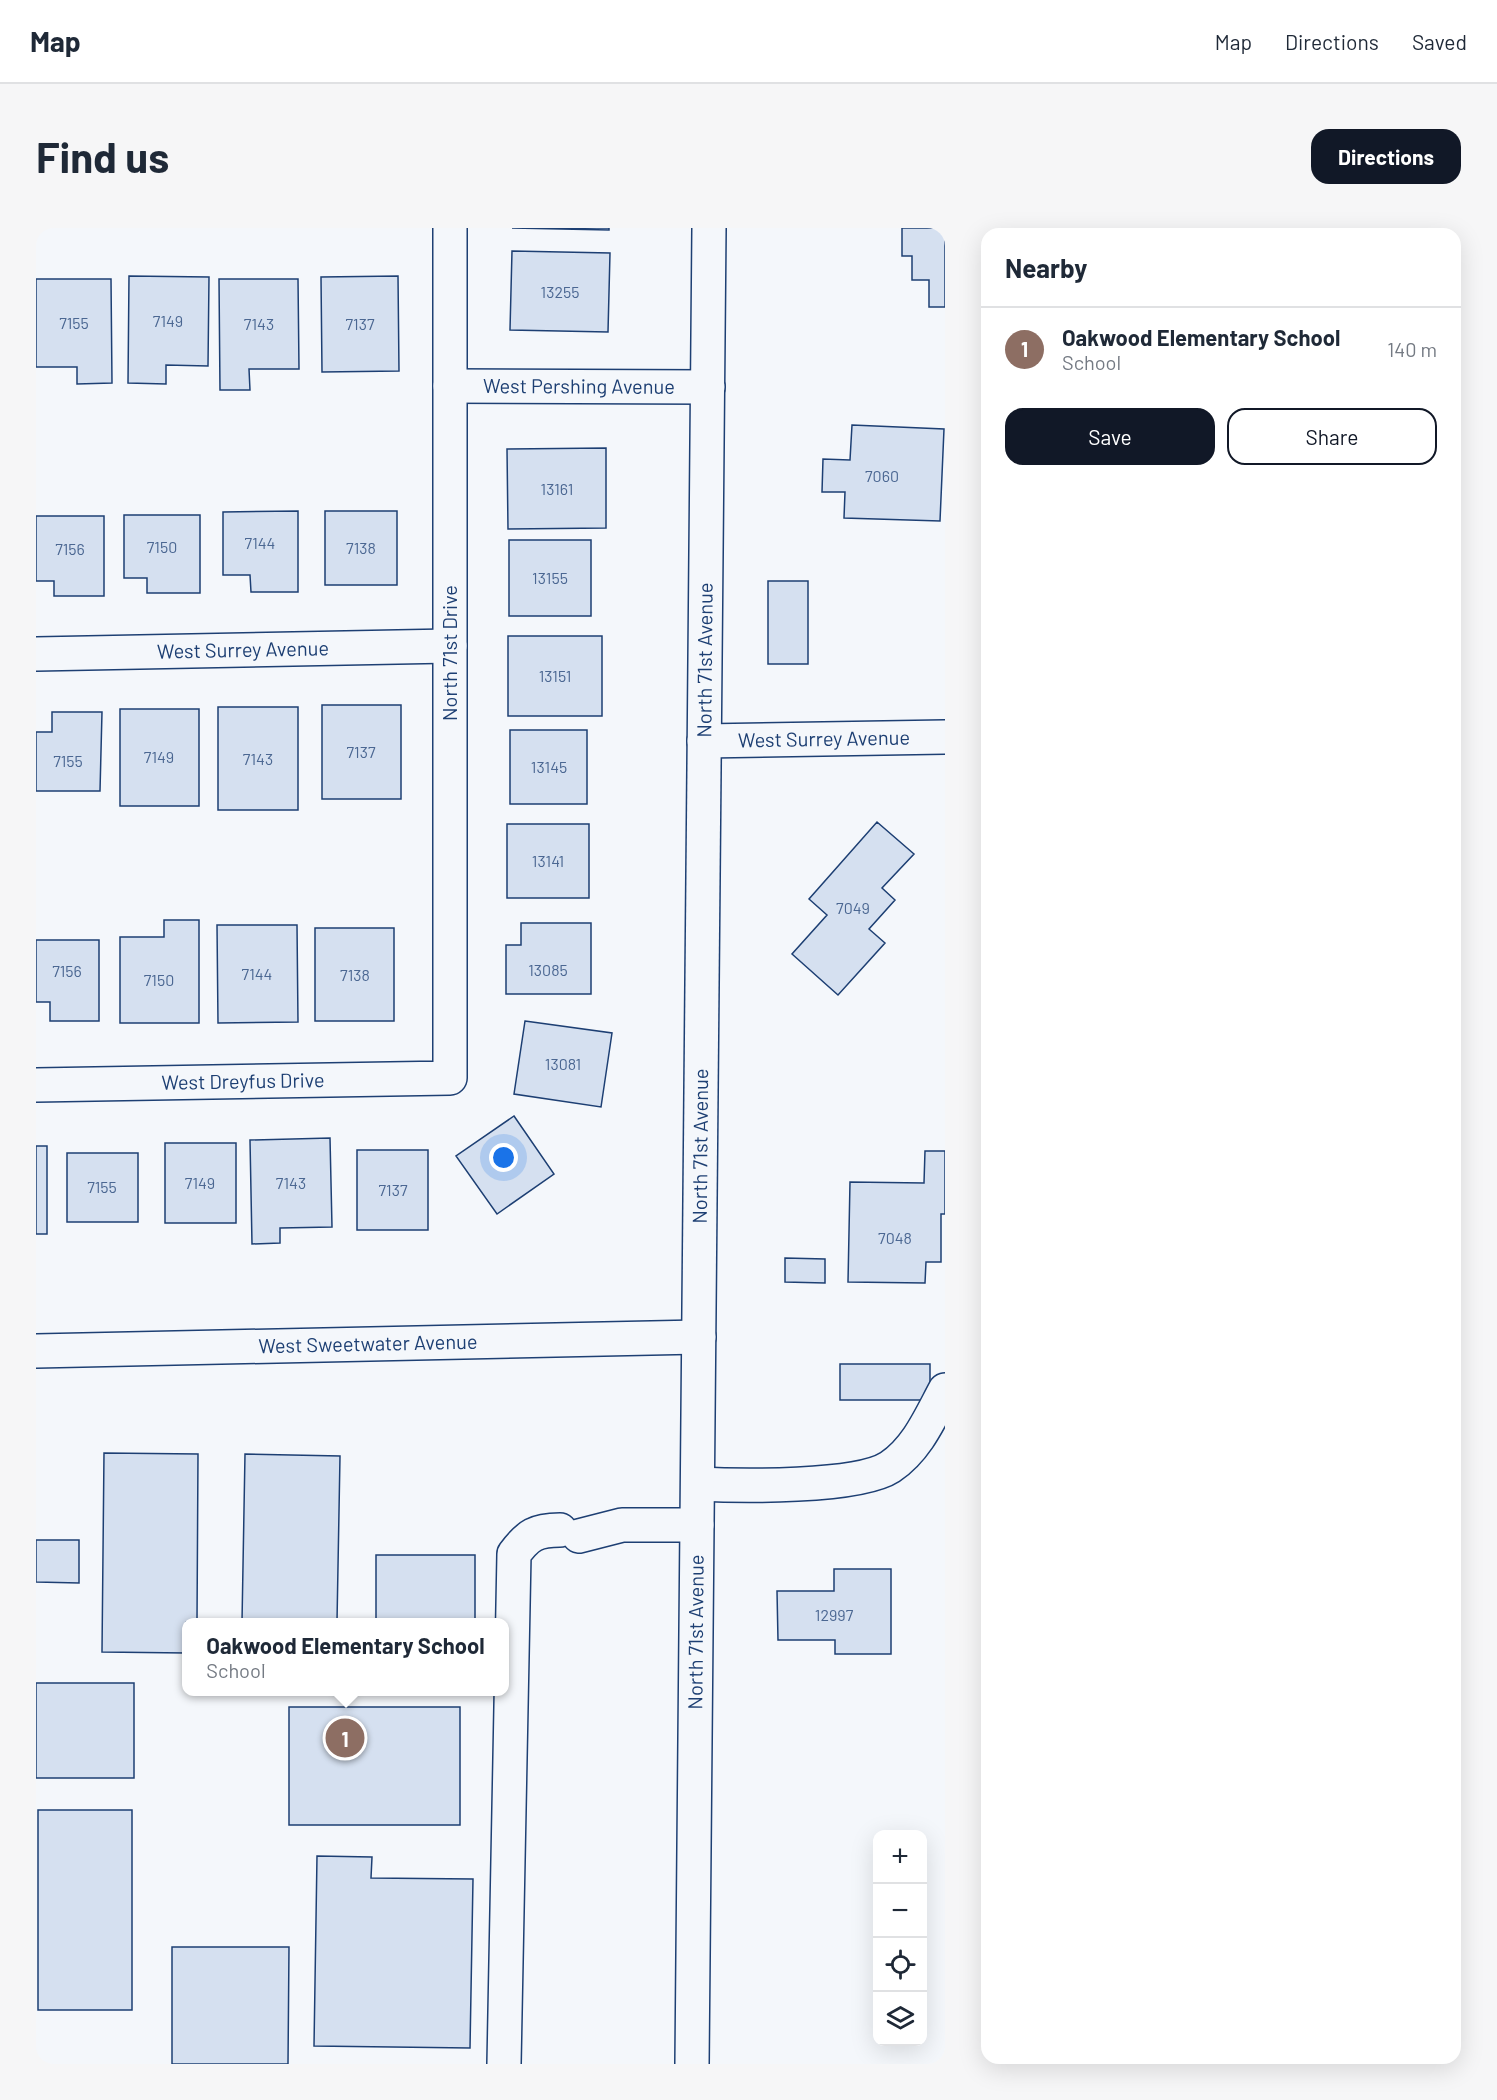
<!DOCTYPE html>
<html lang="en">
<head>
<meta charset="utf-8">
<style>
	body { margin:0; font-family:Barlow,sans-serif; background:#f6f6f7; color:#1f2937 }
	.controls { position:absolute; right:18px; bottom:18px; display:grid; overflow:hidden; border-radius:12px; box-shadow:0 6px 24px #0002 }
	.controls button { width:54px; height:54px; display:grid; place-items:center; padding:0; border:0; border-bottom:2px solid #e0e1e3; background:#fff; color:#1f2937; font:30px sans-serif }
	.you { position:absolute; left:468px; top:930px; width:21px; height:21px; margin:-15px; border:4px solid #fff; border-radius:50%; background:#1a73e8; box-shadow:0 0 0 9px #1a73e833 }
	.badge { display:grid; place-items:center; width:39px; height:39px; border-radius:50%; background:#111827; color:#fff; font-size:20px; font-weight:700 }
	.pin { position:absolute; translate:-50% -50%; border:3px solid #fff; box-shadow:0 2px 6px #0006 }
	.popup { position:absolute; left:146px; top:1390px; width:327px; height:78px; box-sizing:border-box; display:grid; place-content:center; border-radius:12px; background:#fff; filter:drop-shadow(0 2px 4px #0005); font-size:20px; white-space:nowrap; color:#747a83 }
	.popup b { font-size:22px; color:#1f2937 }
	.popup::after { content:''; position:absolute; left:50%; top:100%; margin-left:-12px; border:12px solid transparent; border-top-color:#fff }
	.list { margin:0; padding:0; list-style:none }
	h2 { display:flex; justify-content:space-between; align-items:center; height:78px; margin:0; padding:0 24px; font-size:26px }
	h2 small { font-size:20px; font-weight:400; color:#747a83 }
	.list li { display:grid; grid-template-columns:39px 1fr auto; gap:18px; align-items:center; box-sizing:border-box; height:84px; padding:0 24px; border-top:2px solid #e0e1e3 }
	.list b { display:block; font-size:22px; white-space:nowrap }
	.list p { margin:0; font-size:20px; white-space:nowrap; color:#747a83 }
	.list em { font-size:20px; font-style:normal; color:#747a83 }
	.actions { display:flex; gap:12px; padding:18px 24px }
	.actions a { flex:1; padding:14px 0; border:2px solid #111827; border-radius:18px; text-align:center; font-size:21px; color:#111827 }
	.actions .main { background:#111827; color:#fff }
	.icon { flex:none; width:33px; height:33px; fill:none; stroke:currentColor; stroke-width:2; stroke-linecap:round; stroke-linejoin:round }
	.map { position:relative; flex:none; width:909px; height:1836px; overflow:hidden; border-radius:18px }
	header { display:flex; align-items:center; gap:36px; box-sizing:border-box; height:84px; padding:0 30px; background:#fff; border-bottom:2px solid #e0e1e3 }
	header strong { font-size:28px }
	nav { display:flex; gap:33px; margin-inline-start:auto; font-size:21px }
	.intro { display:flex; align-items:center; justify-content:space-between; box-sizing:border-box; height:144px; padding:0 36px }
	h1 { margin:0; font-size:42px }
	.button { padding:15px 27px; border-radius:18px; background:#111827; color:#fff; font-size:21px; font-weight:700 }
	main { display:flex; gap:36px; padding:0 36px }
	aside { flex:1; background:#fff; border-radius:18px; box-shadow:0 6px 24px #0002 }
	.map>svg:first-child { display:block }
	.building { fill:#d5e0f0; stroke:#1d3f73; stroke-width:1.5 }
	.lines { fill:none; stroke-linecap:round; stroke-linejoin:round }
	.minor-casing { stroke:#1d3f73; stroke-width:36 }
	.minor { stroke:#f4f7fb; stroke-width:33 }
	.labels { text-anchor:middle; stroke-width:4.5; stroke-linejoin:round; paint-order:stroke }
	.number-label { font-size:16px; fill:#4b6792 }
	.street-label { font-size:20px; fill:#1d3f73; stroke:#f4f7fb }
</style>
</head>
<body>
<header>
<strong>Map</strong>
<nav><a>Map</a><a>Directions</a><a>Saved</a></nav>
</header>
<div class="intro"><h1>Find us</h1><a class="button">Directions</a></div>
<main>
<div class="map">
<svg width="909" height="1836" viewBox="0 0 909 1836">
	<rect width="100%" height="100%" fill="#f4f7fb"/>
	<path class="building" d="M476,0h97v2z
		M866,0h43v79h-16v-27h-17v-24h-10z
		M476,23l98,2 -2,79 -98,-2z
		M93,48l80,1 -1,89 -42,-1v19l-38,-1z
		M362,48l1,95 -77,1 -1,-95z
		M0,51h75l1,104 -35,1v-17h-41z
		M183,51h79l1,90h-50l1,21h-30z
		M816,197l92,4 -4,92 -96,-3 1,-26h-23l1,-33 27,1z
		M570,220v80l-98,1 -1,-80z
		M262,283v81h-47l-1,-17h-27v-63z
		M289,283h72v74h-72z
		M88,287h76v78h-53v-15h-23z
		M0,288h68v80h-50v-15h-18z
		M473,312h82v76h-82z
		M732,353h40v83h-40z
		M472,408h94v80h-94z
		M286,477h79v94h-79z
		M182,479h80v103h-80z
		M84,481h79v97h-79z
		M16,484h50l-2,79h-64v-59h16z
		M474,502h77v74h-77z
		M841,594l37,32 -32,34 13,12 -26,29 16,14 -47,52 -46,-41 35,-39 -18,-16z
		M471,596h82v74h-82z
		M128,692h35v103h-79v-86h44z
		M485,695h70v71h-85v-49h15z
		M181,697h80l1,97 -80,1z
		M279,700h79v93h-79z
		M0,712h63v81h-49v-19h-14z
		M489,793l87,12 -11,74 -87,-13z
		M478,888l40,58 -57,40 -41,-58z
		M294,910l2,89 -52,1v15l-28,1 -2,-104z
		M129,915h71v80h-71z
		M0,918h11v88h-11z
		M321,922h71v80h-71z
		M889,923h20v63h-4v48h-15l-1,21 -77,-1 2,-100 74,1z
		M31,925h71v69h-71z
		M749,1030l40,1v24l-40,-1z
		M804,1136h90v36h-90z
		M68,1225l94,1 -1,168h-11v31l-84,-1z
		M209,1226l95,2 -3,166h-95z
		M0,1312h43v43l-43,-1z
		M340,1327h99v67h-99z
		M798,1341h57v85h-56v-14h-57l-1,-49h57z
		M0,1455h98v95h-98z
		M253,1479h171v118h-171z
		M2,1582h94v200h-94z
		M281,1628l55,1 -1,21 102,1 -3,169 -156,-2z
		M136,1719h117l-1,117h-116z"/>
	<g class="lines">
		<g class="minor-casing">
			<g id="minor">
				<path id="s1" d="M414,158l258,1"/>
				<path id="s2" d="M0,426l414,-8"/>
				<path id="s3" d="M668,513l241,-4"/>
				<path id="s4" d="M0,857l414,-7v-850"/>
				<path id="s5" d="M0,1123l663,-14"/>
				<path d="M662,1256c41,2 160,4 192,-17 27,-18 40,-49 55,-77"/>
				<path d="M543,1308l43,-11h75"/>
				<path d="M468,1836l10,-510c14,-19 22,-24 46,-24"/>
				<path id="s6" d="M656,1836l17,-1836"/>
			</g>
		</g>
		<use href="#minor" class="minor"/>
	</g>
	<g class="labels">
		<g class="number-label">
			<text x="524" y="70">13255</text>
			<text x="132" y="99">7149</text>
			<text x="38" y="101">7155</text>
			<text x="223" y="102">7143</text>
			<text x="324" y="102">7137</text>
			<text x="846" y="254">7060</text>
			<text x="521" y="267">13161</text>
			<text x="224" y="321">7144</text>
			<text x="126" y="325">7150</text>
			<text x="325" y="326">7138</text>
			<text x="34" y="327">7156</text>
			<text x="514" y="356">13155</text>
			<text x="519" y="454">13151</text>
			<text x="325" y="530">7137</text>
			<text x="123" y="535">7149</text>
			<text x="222" y="537">7143</text>
			<text x="32" y="539">7155</text>
			<text x="513" y="545">13145</text>
			<text x="512" y="639">13141</text>
			<text x="817" y="686">7049</text>
			<text x="512" y="748">13085</text>
			<text x="31" y="749">7156</text>
			<text x="221" y="752">7144</text>
			<text x="319" y="753">7138</text>
			<text x="123" y="758">7150</text>
			<text x="527" y="842">13081</text>
			<text x="164" y="961">7149</text>
			<text x="255" y="961">7143</text>
			<text x="66" y="965">7155</text>
			<text x="357" y="968">7137</text>
			<text x="859" y="1016">7048</text>
			<text x="798" y="1393">12997</text>
		</g>
		<g class="street-label">
			<text dy="7" stroke="none"><textPath href="#s1" startOffset="129">West Pershing Avenue</textPath></text>
			<text dy="7" stroke="none"><textPath href="#s2" startOffset="207">West Surrey Avenue</textPath></text>
			<text transform="translate(414 425) rotate(-90)" y="7">North 71st Drive</text>
			<text dy="7" stroke="none"><textPath href="#s6" startOffset="1404">North 71st Avenue</textPath></text>
			<text dy="7" stroke="none"><textPath href="#s3" startOffset="120">West Surrey Avenue</textPath></text>
			<text dy="7" stroke="none"><textPath href="#s4" startOffset="207">West Dreyfus Drive</textPath></text>
			<text dy="7" stroke="none"><textPath href="#s6" startOffset="918">North 71st Avenue</textPath></text>
			<text dy="7" stroke="none"><textPath href="#s5" startOffset="332">West Sweetwater Avenue</textPath></text>
			<text dy="7" stroke="none"><textPath href="#s6" startOffset="432">North 71st Avenue</textPath></text>
		</g>
	</g>
</svg>
<div class="controls">
<button>+</button>
<button>−</button>
<button><svg class="icon" aria-label="locate" viewBox="0 0 24 24"><circle cx="12" cy="12" r="6"/><path d="M12 2v4M12 18v4M2 12h4M18 12h4"/></svg></button>
<button><svg class="icon" aria-label="layers" viewBox="0 0 24 24"><path d="M12 4l9 5-9 5-9-5zM3 14l9 5 9-5"/></svg></button>
</div>
<div class="you"></div>
<div class="pin badge" style="left:309px;top:1510px;background:#8d6e63">1</div>
<div class="popup"><b>Oakwood Elementary School</b>School</div>
</div>
<aside>
<h2>Nearby<small></small></h2>
<ul class="list">
<li><span class="badge" style="background:#8d6e63">1</span><div><b>Oakwood Elementary School</b><p>School</p></div><em>140 m</em></li>
</ul>
<div class="actions"><a class="main">Save</a><a>Share</a></div>
</aside>
</main>
</body>
</html>
